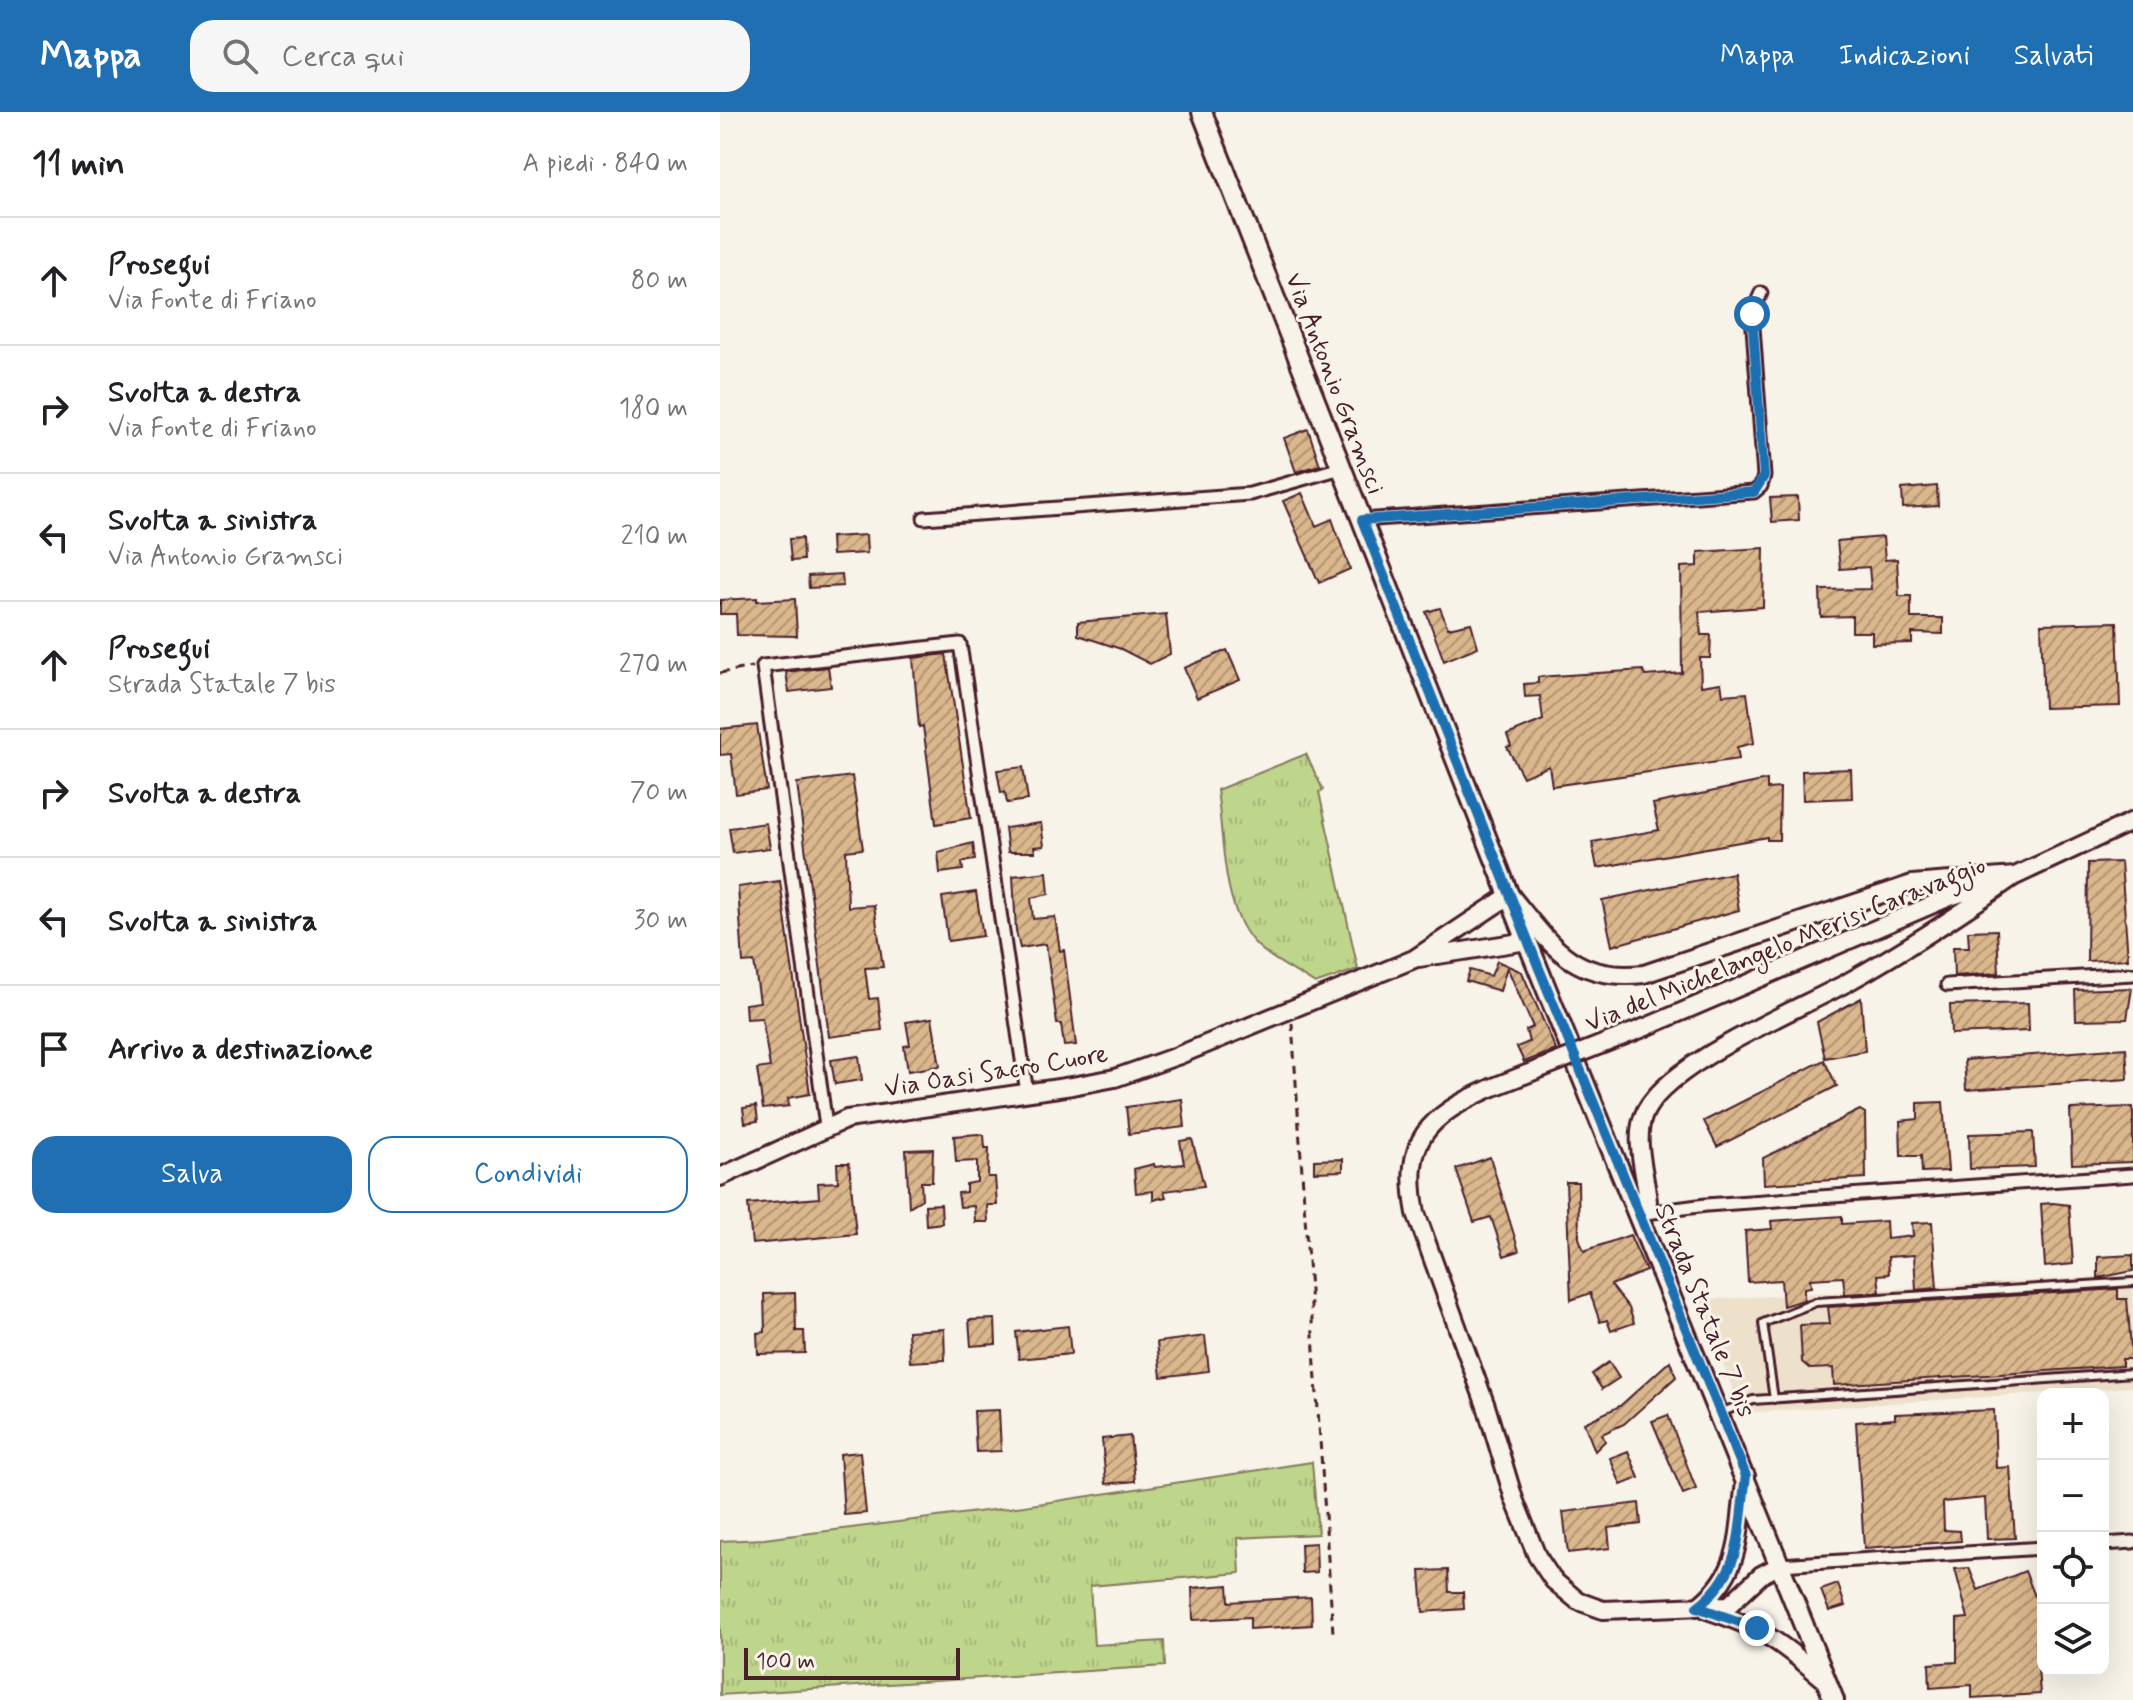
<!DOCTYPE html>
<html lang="it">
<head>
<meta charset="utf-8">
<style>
	body { margin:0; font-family:Mynerve,sans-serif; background:#f6f6f6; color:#202124 }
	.controls { position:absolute; right:24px; bottom:24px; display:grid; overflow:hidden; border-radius:16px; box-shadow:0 8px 32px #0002 }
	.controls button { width:72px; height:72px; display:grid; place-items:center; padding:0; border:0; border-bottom:2px solid #e0e0e0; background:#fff; color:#202124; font:40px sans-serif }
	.scale { position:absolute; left:24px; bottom:20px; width:216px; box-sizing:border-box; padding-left:8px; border:4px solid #4a1f2b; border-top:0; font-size:22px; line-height:28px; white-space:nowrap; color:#4a1f2b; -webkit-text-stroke:6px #f7f3e8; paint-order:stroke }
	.stop { position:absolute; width:24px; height:24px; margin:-18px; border:6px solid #1f6fb2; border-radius:50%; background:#fff }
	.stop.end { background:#1f6fb2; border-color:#fff; box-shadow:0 2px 8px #0008 }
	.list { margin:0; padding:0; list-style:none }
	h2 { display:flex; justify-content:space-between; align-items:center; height:104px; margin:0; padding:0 32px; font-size:34px }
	h2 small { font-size:26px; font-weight:400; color:#757577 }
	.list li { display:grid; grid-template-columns:52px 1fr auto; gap:24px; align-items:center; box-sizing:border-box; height:128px; padding:0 32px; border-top:2px solid #e0e0e0 }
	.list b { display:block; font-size:30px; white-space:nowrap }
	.list p { margin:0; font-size:26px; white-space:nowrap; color:#757577 }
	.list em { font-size:26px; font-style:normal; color:#757577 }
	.actions { display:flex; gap:16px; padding:24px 32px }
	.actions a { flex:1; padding:18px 0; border:2px solid #1f6fb2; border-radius:24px; text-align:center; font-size:28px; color:#1f6fb2 }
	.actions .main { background:#1f6fb2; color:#fff }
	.icon { flex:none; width:44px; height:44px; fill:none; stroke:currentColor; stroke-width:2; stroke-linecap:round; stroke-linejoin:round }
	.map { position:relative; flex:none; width:1413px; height:1588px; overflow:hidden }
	header { display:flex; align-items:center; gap:48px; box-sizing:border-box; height:112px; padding:0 40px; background:#1f6fb2; color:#fff }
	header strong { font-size:38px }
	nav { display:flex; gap:44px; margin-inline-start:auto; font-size:28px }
	.search { width:560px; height:72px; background:#f6f6f6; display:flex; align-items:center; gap:20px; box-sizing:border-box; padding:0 28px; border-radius:24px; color:#757577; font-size:30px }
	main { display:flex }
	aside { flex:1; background:#fff }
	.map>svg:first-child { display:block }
	.built { fill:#eee1cc }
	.grass { fill:url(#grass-tufts); stroke:#847a5c; stroke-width:2 }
	.building { fill:url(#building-hatch); stroke:#4a1f2b; stroke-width:2 }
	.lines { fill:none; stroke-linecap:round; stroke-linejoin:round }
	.lane-casing { stroke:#4a1f2b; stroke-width:12 }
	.street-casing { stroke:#4a1f2b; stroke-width:17 }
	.secondary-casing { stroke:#4a1f2b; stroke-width:22 }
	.primary-casing { stroke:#4a1f2b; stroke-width:24 }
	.path { stroke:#4a1f2b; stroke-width:3; stroke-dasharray:8 6; stroke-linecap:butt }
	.lane { stroke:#f7f3e8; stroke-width:6 }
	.street { stroke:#f7f3e8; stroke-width:11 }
	.secondary { stroke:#f7f3e8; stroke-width:16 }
	.primary { stroke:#f7f3e8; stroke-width:18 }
	.secondary-bridge-casing { stroke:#4a1f2b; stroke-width:22; stroke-linecap:butt }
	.secondary-bridge { stroke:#f7f3e8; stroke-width:16 }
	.route { stroke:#1f6fb2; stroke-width:10 }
	.labels { text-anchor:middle; stroke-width:6; stroke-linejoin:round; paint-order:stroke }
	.street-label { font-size:26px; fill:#4a1f2b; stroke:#f7f3e8 }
</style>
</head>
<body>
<header>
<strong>Mappa</strong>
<div class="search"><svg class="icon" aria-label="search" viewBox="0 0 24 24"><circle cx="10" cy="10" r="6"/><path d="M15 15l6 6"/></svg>Cerca qui</div>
<nav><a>Mappa</a><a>Indicazioni</a><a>Salvati</a></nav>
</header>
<main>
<aside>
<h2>11 min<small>A piedi · 840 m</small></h2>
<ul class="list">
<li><svg class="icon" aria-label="ahead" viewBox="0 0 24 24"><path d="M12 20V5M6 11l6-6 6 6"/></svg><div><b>Prosegui</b><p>Via Fonte di Friano</p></div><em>80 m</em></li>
<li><svg class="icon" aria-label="right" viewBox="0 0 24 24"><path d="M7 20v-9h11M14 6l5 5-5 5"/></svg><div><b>Svolta a destra</b><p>Via Fonte di Friano</p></div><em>180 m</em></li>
<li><svg class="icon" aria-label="left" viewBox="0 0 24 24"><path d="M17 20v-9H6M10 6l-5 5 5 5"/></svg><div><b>Svolta a sinistra</b><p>Via Antonio Gramsci</p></div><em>210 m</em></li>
<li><svg class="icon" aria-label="ahead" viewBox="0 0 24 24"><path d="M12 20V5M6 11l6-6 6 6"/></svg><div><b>Prosegui</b><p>Strada Statale 7 bis</p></div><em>270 m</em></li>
<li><svg class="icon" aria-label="right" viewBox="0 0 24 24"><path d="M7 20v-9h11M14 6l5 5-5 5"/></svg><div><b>Svolta a destra</b></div><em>70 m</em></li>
<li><svg class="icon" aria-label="left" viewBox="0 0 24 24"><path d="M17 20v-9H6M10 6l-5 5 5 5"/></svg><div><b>Svolta a sinistra</b></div><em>30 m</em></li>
<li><svg class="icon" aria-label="arrive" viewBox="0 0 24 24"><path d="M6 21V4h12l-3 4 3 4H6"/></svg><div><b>Arrivo a destinazione</b></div></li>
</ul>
<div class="actions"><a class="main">Salva</a><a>Condividi</a></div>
</aside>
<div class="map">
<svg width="1413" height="1588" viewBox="0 0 1413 1588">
	<defs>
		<pattern id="grass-tufts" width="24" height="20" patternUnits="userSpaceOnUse" patternTransform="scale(2)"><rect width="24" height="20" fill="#bed58c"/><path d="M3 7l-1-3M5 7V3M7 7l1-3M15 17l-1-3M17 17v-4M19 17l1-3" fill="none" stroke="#a5b679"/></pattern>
		<pattern id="building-hatch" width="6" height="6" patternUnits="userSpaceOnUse" patternTransform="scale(2)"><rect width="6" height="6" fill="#dab78c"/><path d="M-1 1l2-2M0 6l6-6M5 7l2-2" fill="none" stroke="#b39473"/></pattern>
	</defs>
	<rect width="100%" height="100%" fill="#f7f3e8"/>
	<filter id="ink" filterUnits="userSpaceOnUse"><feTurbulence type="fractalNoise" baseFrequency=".0125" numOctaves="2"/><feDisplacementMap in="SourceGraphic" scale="16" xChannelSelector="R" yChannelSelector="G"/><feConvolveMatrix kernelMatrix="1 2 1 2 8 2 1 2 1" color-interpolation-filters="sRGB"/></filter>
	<g filter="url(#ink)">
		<path class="built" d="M1413,1163v112l-391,26 -44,-113z"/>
		<path class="grass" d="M586,642l17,36 -4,2 39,177 -43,15c-19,-13 -46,-25 -62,-43 -32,-37 -29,-105 -36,-151z
			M592,1350l6,72 -80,4 2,35 -150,13 4,59 70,-4 1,25 -445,29v-154l44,-2 260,-33z"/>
		<path class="building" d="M588,317l12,36 -24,7 -12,-34z
			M1217,374l1,20 -35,2 -1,-19z
			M582,381l14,33 16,-7 18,50 -31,14 -36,-82z
			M1078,385l1,23 -27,2 -2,-24z
			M146,423l1,18 -35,2 -1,-18z
			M1163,425l2,23 12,-1 2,37h12v22h32v16l-31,-1v10l-40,1v-12h-20v-16l-31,1 -1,-27 51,-1 -2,-22 -29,2 -3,-28z
			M82,426l1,22 -12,1 -2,-22z
			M1044,436l-1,59 -64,5 2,23h10l-1,23h-10l1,28 20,-3 2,12 24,-2 7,50 -17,4 2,12 -187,27 -3,-20 -26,11 -16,-30 4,-1 -4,-11 36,-15 -3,-24 -15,1 -1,-13 14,-1v-6l105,-7 2,6 37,-3 -1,-106 17,-1v-14z
			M122,462l1,12 -34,2 -1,-12z
			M37,486v3l38,-2 2,37 -60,-1 -1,-21h-16v-14z
			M720,496l8,20 23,-5 7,24 -34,14 -18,-49z
			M446,502l4,40 -20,10 -29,-15 -43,-14v-13z
			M1397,510l3,84 -76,2 -3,-84z
			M507,538l13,30 -43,18 -13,-30z
			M226,542l25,164 -35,6 -13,-98 -4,1 -6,-69z
			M108,555l3,20 -42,5 -3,-20z
			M37,613l10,65 -31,4 -5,-40 -11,1v-26z
			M303,655l5,33 -21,3 -2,-11 -4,1 -4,-23z
			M1131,657l1,29 -49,2 -1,-29z
			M132,664l11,73 -17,2 2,56 26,-2 9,62 -18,1 4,31 9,-1 4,32 -53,7 -32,-254z
			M1047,668v9l13,-1 -1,52h-12v-3l-170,31 -5,-26 67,-12 -6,-26z
			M46,711l4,25 -37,5 -4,-25z
			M321,711l3,23 -10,1 1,5h-27l-3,-24z
			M253,731l2,17 -13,2 1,8 -23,3 -2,-21z
			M1401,750l7,97 -41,2 1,-98z
			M327,760l2,22 -18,4 2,21 22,-2 5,34 4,-1 12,95 -12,1 -3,-22h-4l-11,-80 -26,4 -4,-17 -3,-55z
			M1013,761l6,37 -127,36 -10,-46z
			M60,769l30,213 -22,4 1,8 -26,3 -6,-40 13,-2 -8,-49 -16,1 -1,-15 15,-2 -6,-40 -11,1 -5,-76z
			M256,780l7,44 -35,5 -6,-44z
			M1277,818l2,43 -45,3 -1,-29h16l-1,-16z
			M777,849l25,11 34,78 -32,12 -7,-15 12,-5 -3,-12 7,-3 -26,-60 -7,24 -34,-10 4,-11 21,6z
			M1412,876l-5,31 -51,1 -1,-30z
			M1141,886l4,53 -40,7 -8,-36z
			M1308,891l1,28 -78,3 -1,-29z
			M212,906l8,48 -32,5 -4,-25 6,-1 -4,-23z
			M1406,936l2,31 -162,11 -2,-30z
			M139,944l3,24 -27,4 -4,-24z
			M1104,948l13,26 -120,61 -13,-26z
			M462,987l3,28 -56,7 -3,-27z
			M1223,990l5,69 -26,1 -1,-16h-20l-1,-35 18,-2v-16z
			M36,994l2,15 -13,2 -2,-15z
			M1413,995v55l-61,2 -2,-55z
			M1140,998l5,3 1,65 -102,6 -1,-26z
			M1313,1020l2,35 -65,2 -1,-35z
			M258,1022l6,1 1,13h4l-1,29h7l2,28h-10l1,17h-13l-1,-16 -14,1 -2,-14 8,-1v-8l11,-2v-21l-21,1 -2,-26z
			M472,1027l12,47 -40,5 2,6 -13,3v-9l-17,2 -2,-24 20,-5 1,3 29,-3 -4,-23z
			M213,1037l-1,33h-11l1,17 -13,8 -3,-57z
			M770,1045l29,94 -15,5 -13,-39 -17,5 -18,-53z
			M623,1047v12l-29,1v-12z
			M117,1051h12l7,71 -104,10 -4,-40 71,-6 -1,-15 20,-1z
			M846,1070h12l1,56 5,13 46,-16 16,36 -35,14 18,23 5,15 -23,8 -4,-11 -7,2 -10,-29 -19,7z
			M1333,1091l16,2 4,59 -28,3 -4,-63z
			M221,1092l1,19 -16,2 -1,-20z
			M1122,1104v8l44,-3 1,18 26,-3 -1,-13 20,-1 5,66 -21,2 -2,-35 -26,2 1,17 -11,1 2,17 -35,2 -2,-17 -33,2 1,8 -7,1v12l-21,6 -2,-26 -33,2 -3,-51 27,-2 -1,-8z
			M1413,1143v16l-35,7v-21z
			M1398,1177v10h9l5,60h-10v7l-288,19 -1,-17 -23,1 -8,-7 -2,-37 30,-1 -2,-17z
			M75,1181l1,38h8l1,22 -47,1 -1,-21 8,-1 -1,-38z
			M275,1207l1,25 -25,2 -2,-26z
			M348,1214l3,28 -52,5 -3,-27z
			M224,1217l1,31 -35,2 -2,-31z
			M485,1224l4,35 -48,6 -4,-35z
			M950,1249l6,16 -52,47 -22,10 3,7 -10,10 -11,-28 36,-17z
			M889,1250l10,16 -17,11 -10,-15z
			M279,1298l2,41 -25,1 -2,-41z
			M1274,1298l2,58 14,-1 5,71 -28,1 -2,-41 -42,4 1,28 16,1 1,10 -97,7 -8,-126 39,-3v-5z
			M948,1303l28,74 -13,5 -31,-73z
			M410,1324l5,45 -29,3 -4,-45z
			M908,1339l11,27 -18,7 -11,-27z
			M140,1340l6,61 -22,2 -4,-61z
			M919,1391l2,21 -33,4 2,20 -42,5 -5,-41z
			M596,1431l1,29 -15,1 -1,-29z
			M1249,1456l9,22 47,-19 18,46v25h-7l4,52 -68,4v-13l-42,3 -1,-24 28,-2v-43l11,-1 -13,-49z
			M728,1458l1,22h14l1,17 -41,3 -3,-41z
			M1118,1472l7,22 -16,5 -8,-21z
			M508,1473l1,17 82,-5 1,28 -62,4v-12l-57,3 -1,-32z"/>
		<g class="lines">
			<g class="lane-casing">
				<path id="lane" d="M1054,1287l-11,-76 53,-21 317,-20
					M1000,1301l33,-13 380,-27"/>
			</g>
			<g class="street-casing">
				<path id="street" d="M204,406l326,-24 91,-26
					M642,408l392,-28 7,-6 3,-10 -12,-162 9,-21
					M1227,873l186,-11
					M106,1014l-63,-460 197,-22 67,449
					M918,1102l68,-9 427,-30
					M1383,1432l30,-2
					M1060,1453l263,-17"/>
			</g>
			<g class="secondary-casing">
				<path id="secondary" d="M699,846l108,-17
					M926,915l304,-130 65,-21 118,-55
					M771,976c-63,28 -89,52 -75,125l70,193 28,93 23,57 16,24 25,21 25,9 126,-5 32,-30 19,-10
					M0,1065l127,-58 225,-33 43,-8 62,-22 237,-97 96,-64c41,50 63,87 134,79l268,-90 103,-8
					M918,1102l10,-12c-2,-26 -14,-60 -5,-85 18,-52 155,-107 205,-135 57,-32 111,-67 165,-105
					M977,1495c48,-36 40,-77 49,-131
					M987,1498c54,17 76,34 119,71"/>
			</g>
			<g class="primary-casing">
				<path id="primary" d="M482,0l325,829 307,759"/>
			</g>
			<path class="path" d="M0,561l32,-6
				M572,911l41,610"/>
			<use href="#lane" class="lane"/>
			<use href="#street" class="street"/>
			<use href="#secondary" class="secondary"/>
			<use href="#primary" class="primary"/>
			<g class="secondary-bridge-casing">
				<path id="secondary-bridge" d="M771,976l155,-61"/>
			</g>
			<use href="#secondary-bridge" class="secondary-bridge"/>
		</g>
	</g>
	<g class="lines" filter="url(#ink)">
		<path class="route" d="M1032,202l12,162 -10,16 -392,28 176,446 208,510c-8,54 -2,95 -49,131l60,21"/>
	</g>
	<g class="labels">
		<g class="street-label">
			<text transform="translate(616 271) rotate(69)" y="9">Via Antonio Gramsci</text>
			<text transform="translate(1065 831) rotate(-22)" y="9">Via del Michelangelo Merisi Caravaggio</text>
			<text transform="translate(276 958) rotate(-9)" y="9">Via Oasi Sacro Cuore</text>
			<text transform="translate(986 1198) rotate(68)" y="9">Strada Statale 7 bis</text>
		</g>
	</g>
</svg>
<div class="controls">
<button>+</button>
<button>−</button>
<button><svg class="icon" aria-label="locate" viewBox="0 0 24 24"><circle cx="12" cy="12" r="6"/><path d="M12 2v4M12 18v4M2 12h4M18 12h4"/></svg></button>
<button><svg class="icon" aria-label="layers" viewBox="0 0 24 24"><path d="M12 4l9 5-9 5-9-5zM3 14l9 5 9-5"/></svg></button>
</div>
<div class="scale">100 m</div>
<div class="stop" style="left:1032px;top:202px"></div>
<div class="stop end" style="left:1037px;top:1516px"></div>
</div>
</main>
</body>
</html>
